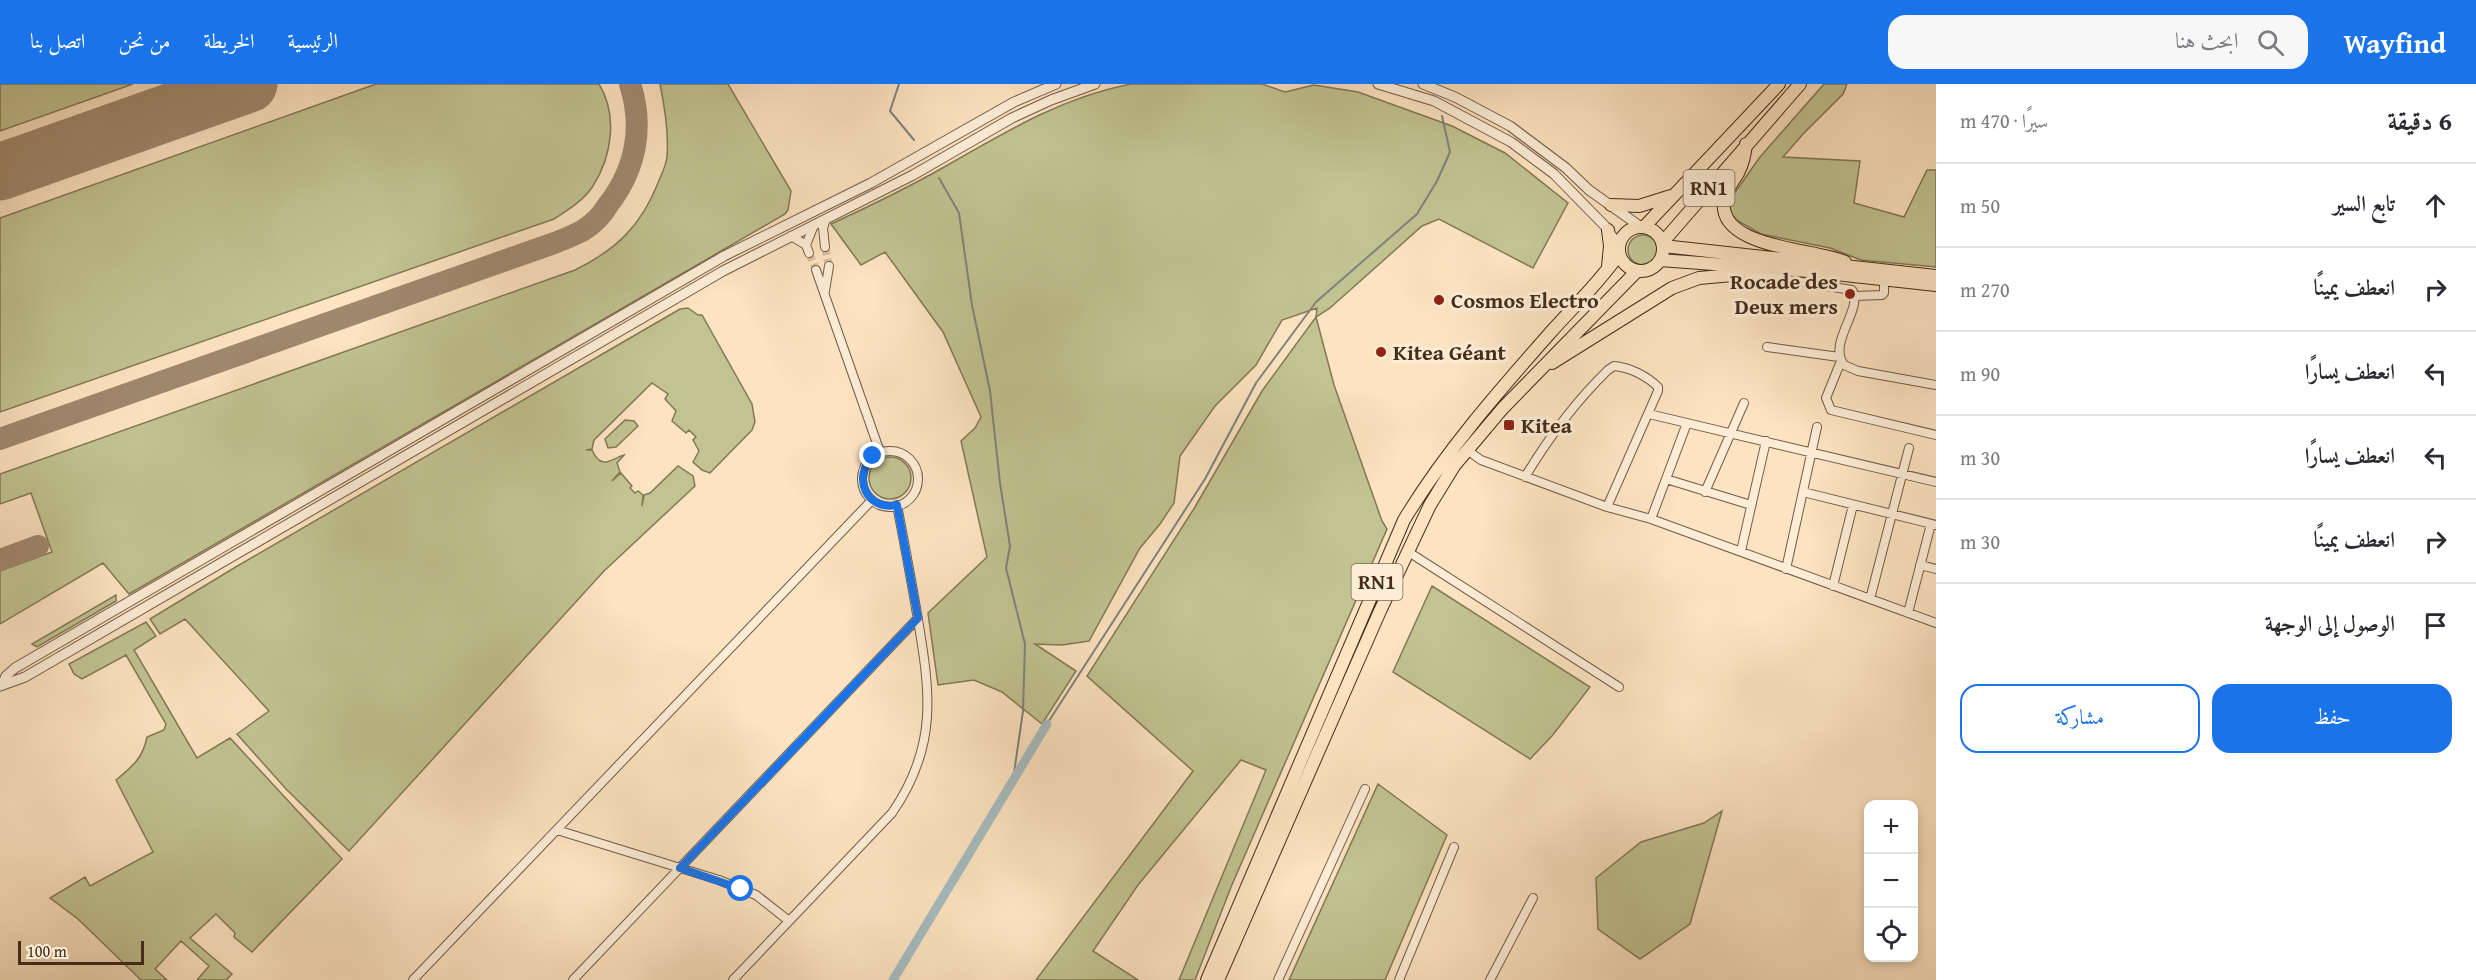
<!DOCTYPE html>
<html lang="ar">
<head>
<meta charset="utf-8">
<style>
	body { margin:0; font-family:"Gentium Book Plus",Amiri,serif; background:#f7f7f7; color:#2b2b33; direction:rtl }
	.controls { position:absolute; right:18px; bottom:18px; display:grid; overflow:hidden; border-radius:12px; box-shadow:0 3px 9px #0003 }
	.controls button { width:54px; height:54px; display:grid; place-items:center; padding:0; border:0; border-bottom:2px solid #e1e1e2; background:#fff; color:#2b2b33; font:30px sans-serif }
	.scale { position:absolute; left:18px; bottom:15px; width:126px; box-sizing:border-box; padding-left:6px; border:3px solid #452c1b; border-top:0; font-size:16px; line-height:21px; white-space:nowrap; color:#452c1b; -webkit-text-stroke:4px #fdedd7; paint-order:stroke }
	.stop { position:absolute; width:18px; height:18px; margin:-14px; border:4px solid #1a73e8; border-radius:50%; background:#fff }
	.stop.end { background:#1a73e8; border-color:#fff; box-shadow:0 2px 6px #0008 }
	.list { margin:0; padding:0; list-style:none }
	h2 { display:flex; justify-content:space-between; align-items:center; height:78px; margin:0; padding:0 24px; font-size:26px }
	h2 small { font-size:20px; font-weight:400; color:#7c7c81 }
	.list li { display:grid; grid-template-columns:39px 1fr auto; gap:18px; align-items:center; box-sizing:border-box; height:84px; padding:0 24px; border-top:2px solid #e1e1e2 }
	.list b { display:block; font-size:22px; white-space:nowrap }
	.list em { font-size:20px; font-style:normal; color:#7c7c81 }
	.actions { display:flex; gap:12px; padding:18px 24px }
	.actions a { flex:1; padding:14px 0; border:2px solid #1a73e8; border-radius:18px; text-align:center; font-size:21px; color:#1a73e8 }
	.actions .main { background:#1a73e8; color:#fff }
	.icon { flex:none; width:33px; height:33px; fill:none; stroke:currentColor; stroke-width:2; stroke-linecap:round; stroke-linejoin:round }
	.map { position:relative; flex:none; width:1936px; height:896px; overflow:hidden; direction:ltr }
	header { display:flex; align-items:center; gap:36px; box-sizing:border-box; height:84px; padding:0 30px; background:#1a73e8; color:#fff }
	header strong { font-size:28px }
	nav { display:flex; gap:33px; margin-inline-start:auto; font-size:21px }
	.search { width:420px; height:54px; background:#f7f7f7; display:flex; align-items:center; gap:15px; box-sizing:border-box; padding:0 21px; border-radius:18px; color:#7c7c81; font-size:22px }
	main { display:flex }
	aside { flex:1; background:#fff }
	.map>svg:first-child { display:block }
	.green { fill:#c1c391; stroke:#837856; stroke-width:1.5 }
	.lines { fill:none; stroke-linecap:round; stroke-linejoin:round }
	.stream { stroke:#7f827d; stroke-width:2 }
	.canal { stroke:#a6bbbf; stroke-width:9 }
	.taxiway { stroke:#a0886e; stroke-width:22 }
	.runway { stroke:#a0886e; stroke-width:57 }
	.minor-tunnel { stroke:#d7bea0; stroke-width:8; stroke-dasharray:8 4; stroke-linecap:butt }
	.minor-casing { stroke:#735a44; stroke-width:10 }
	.tertiary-casing { stroke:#735a44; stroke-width:11 }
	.trunk-casing { stroke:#452c1b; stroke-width:14 }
	.minor { stroke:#fdedd7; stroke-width:8 }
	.tertiary { stroke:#fdedd7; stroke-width:9 }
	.trunk { stroke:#fce3c1; stroke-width:12 }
	.route { stroke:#1a73e8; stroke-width:8 }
	.poi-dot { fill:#8f2418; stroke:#fdedd7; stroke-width:2 }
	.labels { text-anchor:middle; stroke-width:6; stroke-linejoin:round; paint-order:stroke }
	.shield { fill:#fdedd7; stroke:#7c6653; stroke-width:1.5 }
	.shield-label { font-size:21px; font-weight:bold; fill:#452c1b }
	.poi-label { font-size:22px; font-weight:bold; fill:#452c1b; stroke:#fdedd7; text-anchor:start }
</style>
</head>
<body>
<header>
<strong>Wayfind</strong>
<div class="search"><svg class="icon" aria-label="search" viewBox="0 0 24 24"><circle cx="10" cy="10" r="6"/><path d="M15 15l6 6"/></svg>ابحث هنا</div>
<nav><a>الرئيسية</a><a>الخريطة</a><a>من نحن</a><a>اتصل بنا</a></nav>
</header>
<main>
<aside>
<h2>6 دقيقة<small>سيرًا · 470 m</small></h2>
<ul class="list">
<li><svg class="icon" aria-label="ahead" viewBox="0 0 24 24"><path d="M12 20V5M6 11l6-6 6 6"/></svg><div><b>تابع السير</b></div><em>50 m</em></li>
<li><svg class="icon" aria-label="right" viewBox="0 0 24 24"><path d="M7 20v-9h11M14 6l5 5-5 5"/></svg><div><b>انعطف يمينًا</b></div><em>270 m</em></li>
<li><svg class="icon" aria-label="left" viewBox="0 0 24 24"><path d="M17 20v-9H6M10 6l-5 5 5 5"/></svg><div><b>انعطف يسارًا</b></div><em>90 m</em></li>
<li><svg class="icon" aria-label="left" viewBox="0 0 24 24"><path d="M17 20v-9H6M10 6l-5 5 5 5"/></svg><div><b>انعطف يسارًا</b></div><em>30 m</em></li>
<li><svg class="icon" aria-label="right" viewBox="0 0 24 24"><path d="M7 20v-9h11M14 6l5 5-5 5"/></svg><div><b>انعطف يمينًا</b></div><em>30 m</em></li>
<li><svg class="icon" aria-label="arrive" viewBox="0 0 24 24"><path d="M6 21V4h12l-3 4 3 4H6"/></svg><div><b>الوصول إلى الوجهة</b></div></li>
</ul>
<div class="actions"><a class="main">حفظ</a><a>مشاركة</a></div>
</aside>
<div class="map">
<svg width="1936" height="896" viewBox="0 0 1936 896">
	<rect width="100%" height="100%" fill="#fce3c1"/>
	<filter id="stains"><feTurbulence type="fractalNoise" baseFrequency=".00333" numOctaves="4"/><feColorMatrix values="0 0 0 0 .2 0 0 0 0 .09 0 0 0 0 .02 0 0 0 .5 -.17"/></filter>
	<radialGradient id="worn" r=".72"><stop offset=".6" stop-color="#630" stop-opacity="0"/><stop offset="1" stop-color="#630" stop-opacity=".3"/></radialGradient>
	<path class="green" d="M0,0h133l-133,47z
		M376,0h223c19,31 13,72 -6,102 -9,14 -25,24 -39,33l-554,193v-194z
		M660,0h68l63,107 -3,19 -3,4 -656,380 -26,-31 -103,61v-53l52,-19 -21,-59 -31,11v-30l575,-204c41,-20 66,-44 83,-87 3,-8 8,-17 9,-26 2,-25 -2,-49 -7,-73z
		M1131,0h131l23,8 29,-7 44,7 94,34 53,27 63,50 -35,65 -94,-49 -17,7 -92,82 -14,9 18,68 48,136 5,8 -156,358 -36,93h-16l87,-210 -25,-10 -103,125 -45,66 45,29h-102l157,-209 -106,-95 108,-169 67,-116 54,-74 1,-9 -35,12 -26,45 -41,41 -35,50 -6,47 -14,21 -20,24 -51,93 -27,4 -27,-1 41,27 -34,53 -40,-32 -28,-12 -36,5 -10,-72 59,-56 -26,-116 14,-13 6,-11 -38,-85 -58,-80 -24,13 -30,-41c39,-18 78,-37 115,-58 59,-34 117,-69 185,-82z
		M1824,0h23l-4,10 -40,40 -20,23 77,4 -6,42 50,14 23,-47h9v97l-75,-7 -31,-12 -69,-14 -23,-13 -14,-13 36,-51z
		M1628 166a15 15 0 1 1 30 0a15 15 0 1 1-30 0Z
		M688,224l10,7h4l50,89 3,18 -3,8 -42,43 -8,-3 -9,-8 6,-11 -6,-11 3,-3 -7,-7 -3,3 -14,-12 4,-10 -11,-12 3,-5 -16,-11 -58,57 -2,9 -6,1h6c10,22 20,8 32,5l-7,8 3,9 -8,9 9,-8 11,13 -2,2 5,5 3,-2 5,4 -1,11 2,-11 6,-2 28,-27 15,10 2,10 -91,85 -255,280 -63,-62 -49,-55 32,-23 -84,-92 -25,15 -10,-15 84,-51 384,-223 62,-36z
		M625,336l9,1 4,5 -22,21 -8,1 -3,-9z
		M869 394a21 21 0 1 1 42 0a21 21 0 1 1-42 0Z
		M1432,502l158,101 -38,49 -22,23 -137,-87z
		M116,511v6l-79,46 -5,-3z
		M146,538l10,14 -22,14 63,108 33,-20 112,121 -90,93 -18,-15 1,-4 -19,-19 -26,24 42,36 -6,6h-29l12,-14 -28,-25 -26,28 12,11h-26l-63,-61 -28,-21 35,-21 5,9 63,-34 -37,-72c16,-13 27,-22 31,-43l17,-7 2,-6 -40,-69 -44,24 -8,-5 -5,-10z
		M1378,700l69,51 -62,145h-96z
		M1722,727l-32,113 -50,35 -42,-30 -2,-51 45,-36 63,-19z"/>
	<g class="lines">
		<path class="stream" d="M899,0l-9,27 24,29
			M939,94l20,35 13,92 18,86 10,92 10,63 -4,22 19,76 -2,67 -10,69
			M1047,640l158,-245 51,-96 60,-81 101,-88 20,-33 13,-29 -8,-36"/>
		<path class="canal" d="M893,896l154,-256"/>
		<path class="taxiway" d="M0,355l557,-197c8,-3 17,-7 25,-11 10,-6 20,-16 26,-26 28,-36 36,-78 22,-121
			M0,476l38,-14"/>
		<path class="runway" d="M0,88l249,-88"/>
		<path class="minor-tunnel" d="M825,163l4,19
			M809,169l7,17"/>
		<g class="minor-casing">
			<path id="minor" d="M791,152l15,9 3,8
				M806,161l8,-20
				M825,163l-2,-19 3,-9
				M816,186l64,182
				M1745,189l107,17c12,19 -25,52 -8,75l14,6 78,14
				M825,207l4,-25
				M1855,212l27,-1 2,-2v-12
				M1767,263l72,10
				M1841,277l-15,37 5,12 105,25
				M1649,330l287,68
				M1467,366l14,10 126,47 44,12 285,104
				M862 395a28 28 0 1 1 56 0a28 28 0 1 1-56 0Z
				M1525,393c24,-40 50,-75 83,-107l6,-4c15,1 33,10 44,21v4l-51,116
				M1666,395l85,26
				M1705,408l39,-89
				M1803,408l133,33
				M1651,435l36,-96
				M1407,467l212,136
				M1741,467l25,-110
				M1920,481l16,4
				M1786,485l31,-142
				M1833,502l20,-81
				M1870,515l39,-151
				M1908,529l23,-89
				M557,746l162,50 37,15 33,26
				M413,896l459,-480
				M573,896l345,-362
				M733,896l159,-167c47,-68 38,-122 25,-199 -6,-36 -13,-72 -20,-109
				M1278,896l87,-191
				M1399,896l55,-133
				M1490,896l43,-82"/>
		</g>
		<g class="tertiary-casing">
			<path id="tertiary" d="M1378,0l56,17 77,41 43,32 51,52 14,20
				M1423,0l32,13 55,29 56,42 23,22 52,37
				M2,601l4,-9 9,-8 709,-412 147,-73 143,-81 42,-18
				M0,602l25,-9 698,-406 190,-96 99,-57 39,-18 44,-16"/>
		</g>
		<g class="trunk-casing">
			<path id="trunk" d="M1746,60c-1,10 -3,19 -7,27 -5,10 -13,18 -15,29 -7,49 90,48 121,62
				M1611,121l28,1 32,-10
				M1619 165a22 22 0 1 1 44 0a22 22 0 1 1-44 0Z
				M1644,143l135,-143
				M1608,146l2,16 -2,21
				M1662,159l138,-159
				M1663,162l273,30
				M1660,176l148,11 128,14
				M1552,279l120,-75 27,-10 34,-3 17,-5
				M1207,896l197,-460c41,-68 94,-128 146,-187 24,-27 49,-50 69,-79
				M1218,896l162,-369 50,-106 24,-39 49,-58 134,-137"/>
		</g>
		<use href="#minor" class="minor"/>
		<use href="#tertiary" class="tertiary"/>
		<use href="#trunk" class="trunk"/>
	</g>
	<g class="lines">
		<path class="route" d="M741,805l-61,-21 238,-250 -21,-113c-31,6 -45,-28 -24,-49"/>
	</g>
	<g class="poi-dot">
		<circle cx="1850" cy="210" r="6"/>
		<circle cx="1439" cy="216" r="6"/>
		<circle cx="1381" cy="268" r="6"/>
		<rect x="1503" y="335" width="12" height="12" rx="3"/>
	</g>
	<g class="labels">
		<g class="shield">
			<rect x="1683.5" y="86" width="51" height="36" rx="4.5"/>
			<rect x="1351.5" y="480" width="51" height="36" rx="4.5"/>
		</g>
		<g class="shield-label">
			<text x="1709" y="111">RN1</text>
			<text x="1377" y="505">RN1</text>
		</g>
		<g class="poi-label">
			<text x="1838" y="205" text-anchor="end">Rocade des<tspan x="1838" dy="25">Deux mers</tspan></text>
			<text x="1451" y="224">Cosmos Electro</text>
			<text x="1393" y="276">Kitea Géant</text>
			<text x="1521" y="349">Kitea</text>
		</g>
	</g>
	<rect width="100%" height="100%" filter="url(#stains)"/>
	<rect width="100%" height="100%" fill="url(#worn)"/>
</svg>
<div class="controls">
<button>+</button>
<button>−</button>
<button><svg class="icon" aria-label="locate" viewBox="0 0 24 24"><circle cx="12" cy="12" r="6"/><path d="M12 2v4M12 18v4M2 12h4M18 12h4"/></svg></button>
</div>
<div class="scale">100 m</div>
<div class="stop" style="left:741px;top:805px"></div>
<div class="stop end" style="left:873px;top:372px"></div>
</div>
</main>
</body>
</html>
